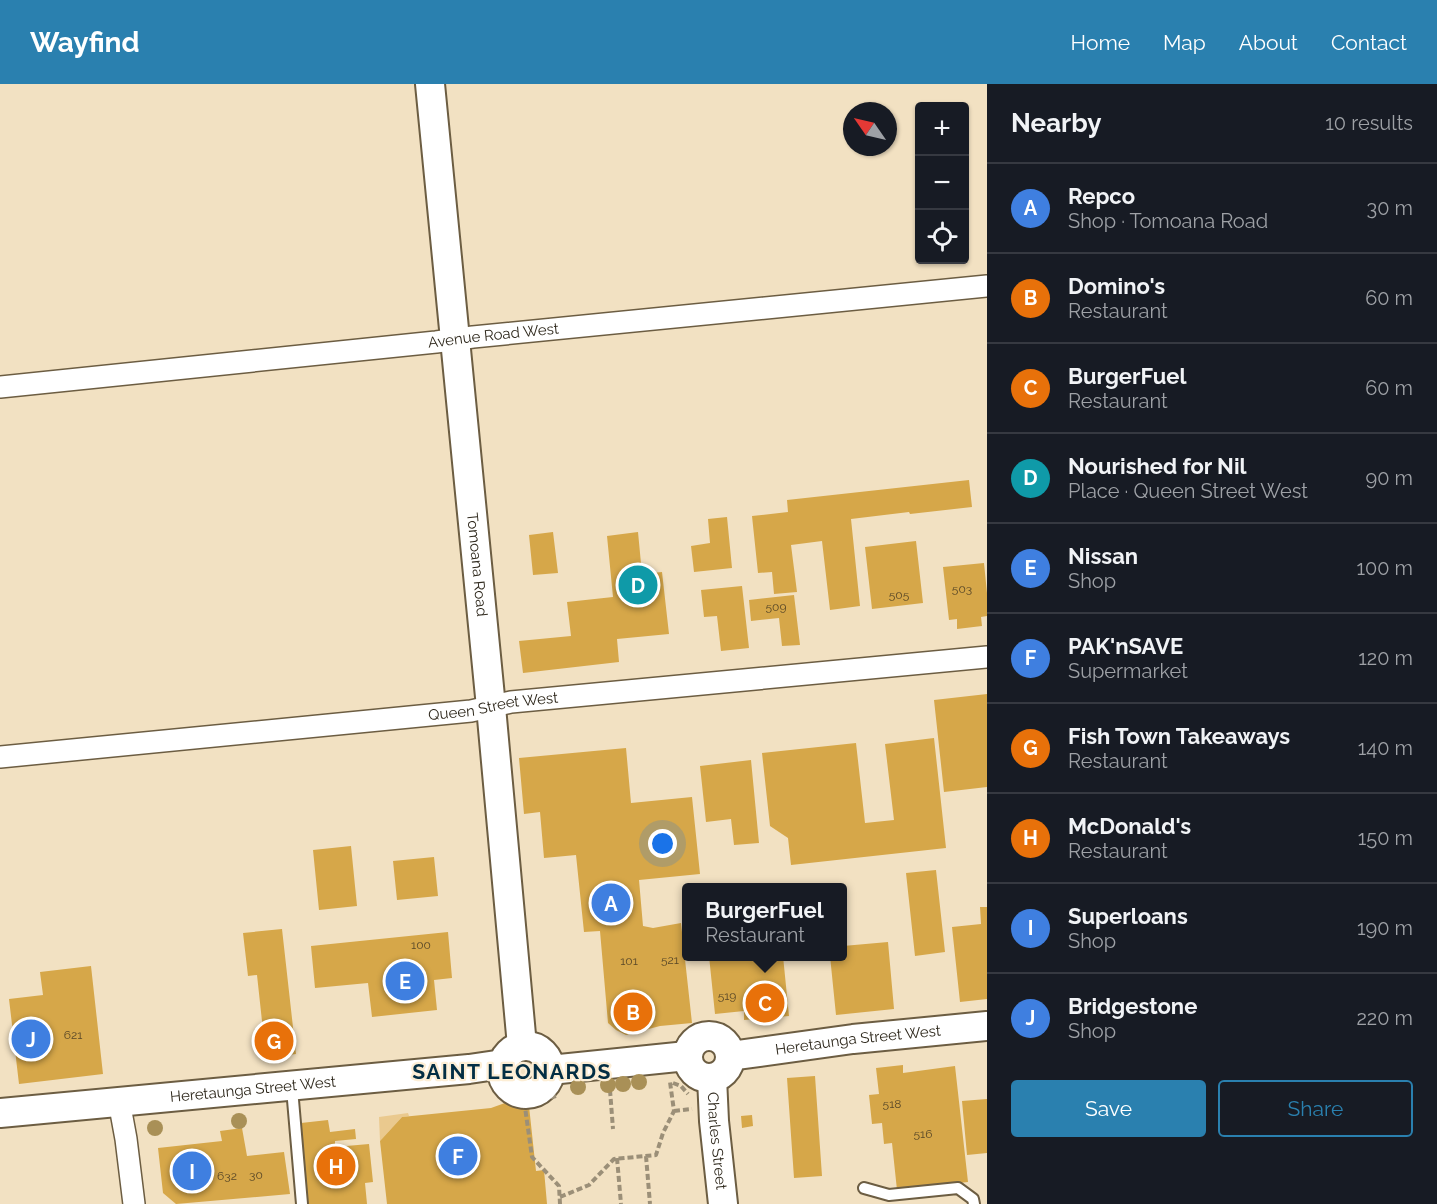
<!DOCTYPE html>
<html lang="en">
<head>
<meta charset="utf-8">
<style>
	body { margin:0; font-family:Raleway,sans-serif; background:#20242c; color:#f1f3f6 }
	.controls { position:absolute; right:18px; top:18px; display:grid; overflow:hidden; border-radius:6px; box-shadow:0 2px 4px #0004 }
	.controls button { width:54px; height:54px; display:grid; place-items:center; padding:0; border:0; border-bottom:2px solid #363941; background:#171b24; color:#f1f3f6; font:30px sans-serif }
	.compass { position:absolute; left:843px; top:18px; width:54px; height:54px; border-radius:50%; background:#171b24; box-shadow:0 2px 4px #0004; rotate:304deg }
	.you { position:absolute; left:663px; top:760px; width:21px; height:21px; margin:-15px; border:4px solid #fff; border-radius:50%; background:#1a73e8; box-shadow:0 0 0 9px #1a73e833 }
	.badge { display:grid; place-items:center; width:39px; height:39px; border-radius:50%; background:#2a80af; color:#fff; font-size:20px; font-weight:700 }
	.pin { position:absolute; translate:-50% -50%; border:3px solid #fff; box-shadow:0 2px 6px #0006 }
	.popup { position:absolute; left:682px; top:799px; width:165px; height:78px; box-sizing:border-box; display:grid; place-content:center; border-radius:6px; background:#171b24; filter:drop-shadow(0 2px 4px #0005); font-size:20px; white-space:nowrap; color:#9ea1a6 }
	.popup b { font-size:22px; color:#f1f3f6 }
	.popup::after { content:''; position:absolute; left:50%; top:100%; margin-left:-12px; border:12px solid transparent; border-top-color:#171b24 }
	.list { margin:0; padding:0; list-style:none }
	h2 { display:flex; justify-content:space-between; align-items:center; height:78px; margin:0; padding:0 24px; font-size:26px }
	h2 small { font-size:20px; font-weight:400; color:#9ea1a6 }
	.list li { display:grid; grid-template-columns:39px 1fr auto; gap:18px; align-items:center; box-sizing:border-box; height:90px; padding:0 24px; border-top:2px solid #363941 }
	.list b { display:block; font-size:22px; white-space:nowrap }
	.list p { margin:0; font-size:20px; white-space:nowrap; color:#9ea1a6 }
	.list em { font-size:20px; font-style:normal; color:#9ea1a6 }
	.actions { display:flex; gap:12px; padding:18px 24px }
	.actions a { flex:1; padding:14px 0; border:2px solid #2a80af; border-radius:6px; text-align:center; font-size:21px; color:#2a80af }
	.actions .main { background:#2a80af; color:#fff }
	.icon { flex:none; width:33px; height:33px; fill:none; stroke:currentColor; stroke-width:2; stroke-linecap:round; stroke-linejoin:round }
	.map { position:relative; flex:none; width:987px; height:1120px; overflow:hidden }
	header { display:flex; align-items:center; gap:36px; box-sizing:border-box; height:84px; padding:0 30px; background:#2a80af; color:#fff }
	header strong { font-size:28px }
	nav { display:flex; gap:33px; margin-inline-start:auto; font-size:21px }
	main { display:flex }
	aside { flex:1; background:#171b24 }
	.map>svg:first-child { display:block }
	.green { fill:#eac98e }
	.building { fill:#d6a749 }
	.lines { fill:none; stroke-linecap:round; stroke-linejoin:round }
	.lane-casing { stroke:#6c5d42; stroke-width:14 }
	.street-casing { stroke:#6c5d42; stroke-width:24 }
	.secondary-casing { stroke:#6c5d42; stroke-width:32 }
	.path { stroke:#9b8f78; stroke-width:4; stroke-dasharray:6 3; stroke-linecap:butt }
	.lane { stroke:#fff; stroke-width:10 }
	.street { stroke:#fff; stroke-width:21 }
	.secondary { stroke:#fff; stroke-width:28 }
	.tree { fill:#a99057 }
	.labels { text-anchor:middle; stroke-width:4.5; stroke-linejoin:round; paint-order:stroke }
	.number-label { font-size:12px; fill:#594828 }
	.street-label { font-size:15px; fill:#2f291d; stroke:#fdeed5 }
	.district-label { font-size:21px; font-weight:bold; letter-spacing:1.5px; fill:#032e44; stroke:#fdeed5 }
</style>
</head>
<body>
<header>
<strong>Wayfind</strong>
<nav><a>Home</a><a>Map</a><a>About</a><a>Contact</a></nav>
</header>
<main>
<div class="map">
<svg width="987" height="1120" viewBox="0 0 987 1120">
	<rect width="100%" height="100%" fill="#f2e1c2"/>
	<path class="green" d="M408,1029l1,3 -7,1 -22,24 -1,-24z"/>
	<path class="building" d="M969,396l3,27 -62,7 -1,-2 -58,7 9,87 -30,4 -8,-69 -31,4 6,47 -23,2 -2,-22 -14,1 -6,-57 36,-4 -1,-12z
		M727,433l5,51 -38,4 -3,-26 19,-3 -2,-24z
		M553,448l5,41 -25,2 -4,-40z
		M638,448l4,42 20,-2 7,62 -52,5 2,23 -96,11 -4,-32 52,-5 -4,-34 46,-5 -6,-61z
		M916,457l7,62 -51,6 -7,-62z
		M984,479l3,30v23l-6,1 1,9 -25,3v-10l-8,1 -6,-53z
		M742,502l7,62 -28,3 -4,-35 -13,1 -3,-27z
		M794,511l6,50 -18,1 -3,-28 -28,3 -2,-21z
		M987,610v93l-43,5 -10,-92z
		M934,654l12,110 -155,17 -3,-27 -18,-12 -8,-73 94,-10 9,80 29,-3 -9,-76z
		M626,664l5,55 61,-6 8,77 -61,6 4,46 10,2 28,-5 11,100 -32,3 -34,9 -10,-5 -8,-7 -8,-92 -16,1 -8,-77 -32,3 -4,-46 -16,2 -5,-56z
		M751,676l8,83 -25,2 -3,-26 -25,3 -6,-56z
		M351,762l6,60 -38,4 -6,-60z
		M434,773l4,39 -41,4 -4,-39z
		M936,786l9,82 -30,4 -9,-83z
		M980,823h7v92l-27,3 -8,-75 29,-3z
		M282,845l14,125 -30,4 -9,-83 -9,1 -5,-43z
		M448,848l4,46 -18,2 3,30 -65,7 -4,-34 -53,5 -4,-42z
		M888,858l6,67 -58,6 -6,-59h13v-10z
		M709,872h74l6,60 -45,4v-9l-29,3z
		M91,882l12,108 -84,10 -10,-85 34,-4 -3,-23z
		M903,981v8l52,-7 13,116 -71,8 -5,-47 -8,1 -2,-21 -10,1 -3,-29 10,-1 -3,-26z
		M815,992l7,100 -28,2 -7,-100z
		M987,1015v54l-20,2 -5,-54z
		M505,1019l24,3 7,65 8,-1 3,34h-160l-7,-63 22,-24 89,-9z
		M752,1031l1,11 -11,2 -1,-12z
		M328,1036l2,12 25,-3 1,10 -21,2v6l34,-3 4,38 -8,1 2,21h-68l1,-54h3l-2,-27z
		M242,1044l5,28 37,-4 6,42 -114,10 -13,-11 -5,-45 64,-7 -2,-10z"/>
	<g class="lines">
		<g class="lane-casing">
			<path id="lane" d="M293,1016l9,104
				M864,1104l25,7 69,-7 15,11 1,5"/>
		</g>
		<g class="street-casing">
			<g id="street">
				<path id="s1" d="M0,303l436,-45 37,-5 514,-51"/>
				<path id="s2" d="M0,673l471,-46 40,-9 476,-45"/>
				<path d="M119,1017l7,38 8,65"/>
			</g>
		</g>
		<g class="secondary-casing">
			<g id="secondary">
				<path id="s3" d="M430,0l61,623 31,339"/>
				<circle cx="709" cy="973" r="21"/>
				<circle cx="526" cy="986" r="24"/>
				<path id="s4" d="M730,972l123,-17 134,-13"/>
				<path d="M550,986l137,-14"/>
				<path id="s5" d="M712,994l2,43 9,83"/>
				<path id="s6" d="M0,1029l469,-44 34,-5"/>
			</g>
		</g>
		<path class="path" d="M673,999l8,3 7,8
			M610,1006l3,39
			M523,1009l9,64 27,29 1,18
			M524,1016l20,-1 12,-3
			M674,1027l18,-2
			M646,1072l4,48
			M617,1074l4,46
			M560,1113l29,-12 25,-26 42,-4 7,-22 11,-22 -4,-29"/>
		<use href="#lane" class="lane"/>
		<use href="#street" class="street"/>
		<use href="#secondary" class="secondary"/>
	</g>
	<g class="tree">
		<circle cx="639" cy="998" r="8"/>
		<circle cx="623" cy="1000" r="8"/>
		<circle cx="608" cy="1001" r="8"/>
		<circle cx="578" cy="1003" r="8"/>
		<circle cx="239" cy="1037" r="8"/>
		<circle cx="155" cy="1044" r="8"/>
	</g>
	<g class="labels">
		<g class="number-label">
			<text x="962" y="509">503</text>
			<text x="899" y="515">505</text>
			<text x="776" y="527">509</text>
			<text x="421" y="865">100</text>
			<text x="670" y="880">521</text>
			<text x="629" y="881">101</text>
			<text x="727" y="916">519</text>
			<text x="73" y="955">621</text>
			<text x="892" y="1024">518</text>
			<text x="923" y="1054">516</text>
			<text x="256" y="1095">30</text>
			<text x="227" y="1096">632</text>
		</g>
		<g class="street-label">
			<text dy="5" stroke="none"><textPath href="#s1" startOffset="496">Avenue Road West</textPath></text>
			<text dy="5" stroke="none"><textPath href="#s3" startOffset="483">Tomoana Road</textPath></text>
			<text dy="5" stroke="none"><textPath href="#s2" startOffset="496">Queen Street West</textPath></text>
			<text dy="5" stroke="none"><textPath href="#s4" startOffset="129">Heretaunga Street West</textPath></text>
			<text dy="5" stroke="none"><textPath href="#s6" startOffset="254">Heretaunga Street West</textPath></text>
			<text dy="5" stroke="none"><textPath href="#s5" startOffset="63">Charles Street</textPath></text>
		</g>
		<g class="district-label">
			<text x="512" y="995">SAINT LEONARDS</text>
		</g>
	</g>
</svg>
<div class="controls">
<button>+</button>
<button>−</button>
<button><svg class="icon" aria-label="locate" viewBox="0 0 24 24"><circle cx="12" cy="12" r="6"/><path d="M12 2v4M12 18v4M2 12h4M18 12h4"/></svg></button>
</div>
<svg class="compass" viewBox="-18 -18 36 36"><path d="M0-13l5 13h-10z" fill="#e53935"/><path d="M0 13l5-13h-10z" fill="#9ea1a6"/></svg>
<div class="you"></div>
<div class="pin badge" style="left:611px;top:819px;background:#3f7fe0">A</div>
<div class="pin badge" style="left:633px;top:928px;background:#e8710a">B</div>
<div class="pin badge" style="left:765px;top:919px;background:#e8710a">C</div>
<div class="popup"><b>BurgerFuel</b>Restaurant</div>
<div class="pin badge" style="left:638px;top:501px;background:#0f9aa8">D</div>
<div class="pin badge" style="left:405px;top:897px;background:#3f7fe0">E</div>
<div class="pin badge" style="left:458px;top:1072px;background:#3f7fe0">F</div>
<div class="pin badge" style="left:274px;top:957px;background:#e8710a">G</div>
<div class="pin badge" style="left:336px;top:1082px;background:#e8710a">H</div>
<div class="pin badge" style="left:192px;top:1087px;background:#3f7fe0">I</div>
<div class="pin badge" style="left:31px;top:955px;background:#3f7fe0">J</div>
</div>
<aside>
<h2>Nearby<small>10 results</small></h2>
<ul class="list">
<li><span class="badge" style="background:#3f7fe0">A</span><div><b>Repco</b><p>Shop · Tomoana Road</p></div><em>30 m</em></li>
<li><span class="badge" style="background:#e8710a">B</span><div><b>Domino's</b><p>Restaurant</p></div><em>60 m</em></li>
<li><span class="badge" style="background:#e8710a">C</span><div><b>BurgerFuel</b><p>Restaurant</p></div><em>60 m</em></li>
<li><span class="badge" style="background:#0f9aa8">D</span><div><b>Nourished for Nil</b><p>Place · Queen Street West</p></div><em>90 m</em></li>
<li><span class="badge" style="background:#3f7fe0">E</span><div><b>Nissan</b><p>Shop</p></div><em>100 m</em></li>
<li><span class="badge" style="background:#3f7fe0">F</span><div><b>PAK'nSAVE</b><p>Supermarket</p></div><em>120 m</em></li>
<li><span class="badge" style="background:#e8710a">G</span><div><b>Fish Town Takeaways</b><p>Restaurant</p></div><em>140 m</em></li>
<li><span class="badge" style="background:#e8710a">H</span><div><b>McDonald's</b><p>Restaurant</p></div><em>150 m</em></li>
<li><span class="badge" style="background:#3f7fe0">I</span><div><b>Superloans</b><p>Shop</p></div><em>190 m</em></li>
<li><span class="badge" style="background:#3f7fe0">J</span><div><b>Bridgestone</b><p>Shop</p></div><em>220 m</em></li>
</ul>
<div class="actions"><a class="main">Save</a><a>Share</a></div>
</aside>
</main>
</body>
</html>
